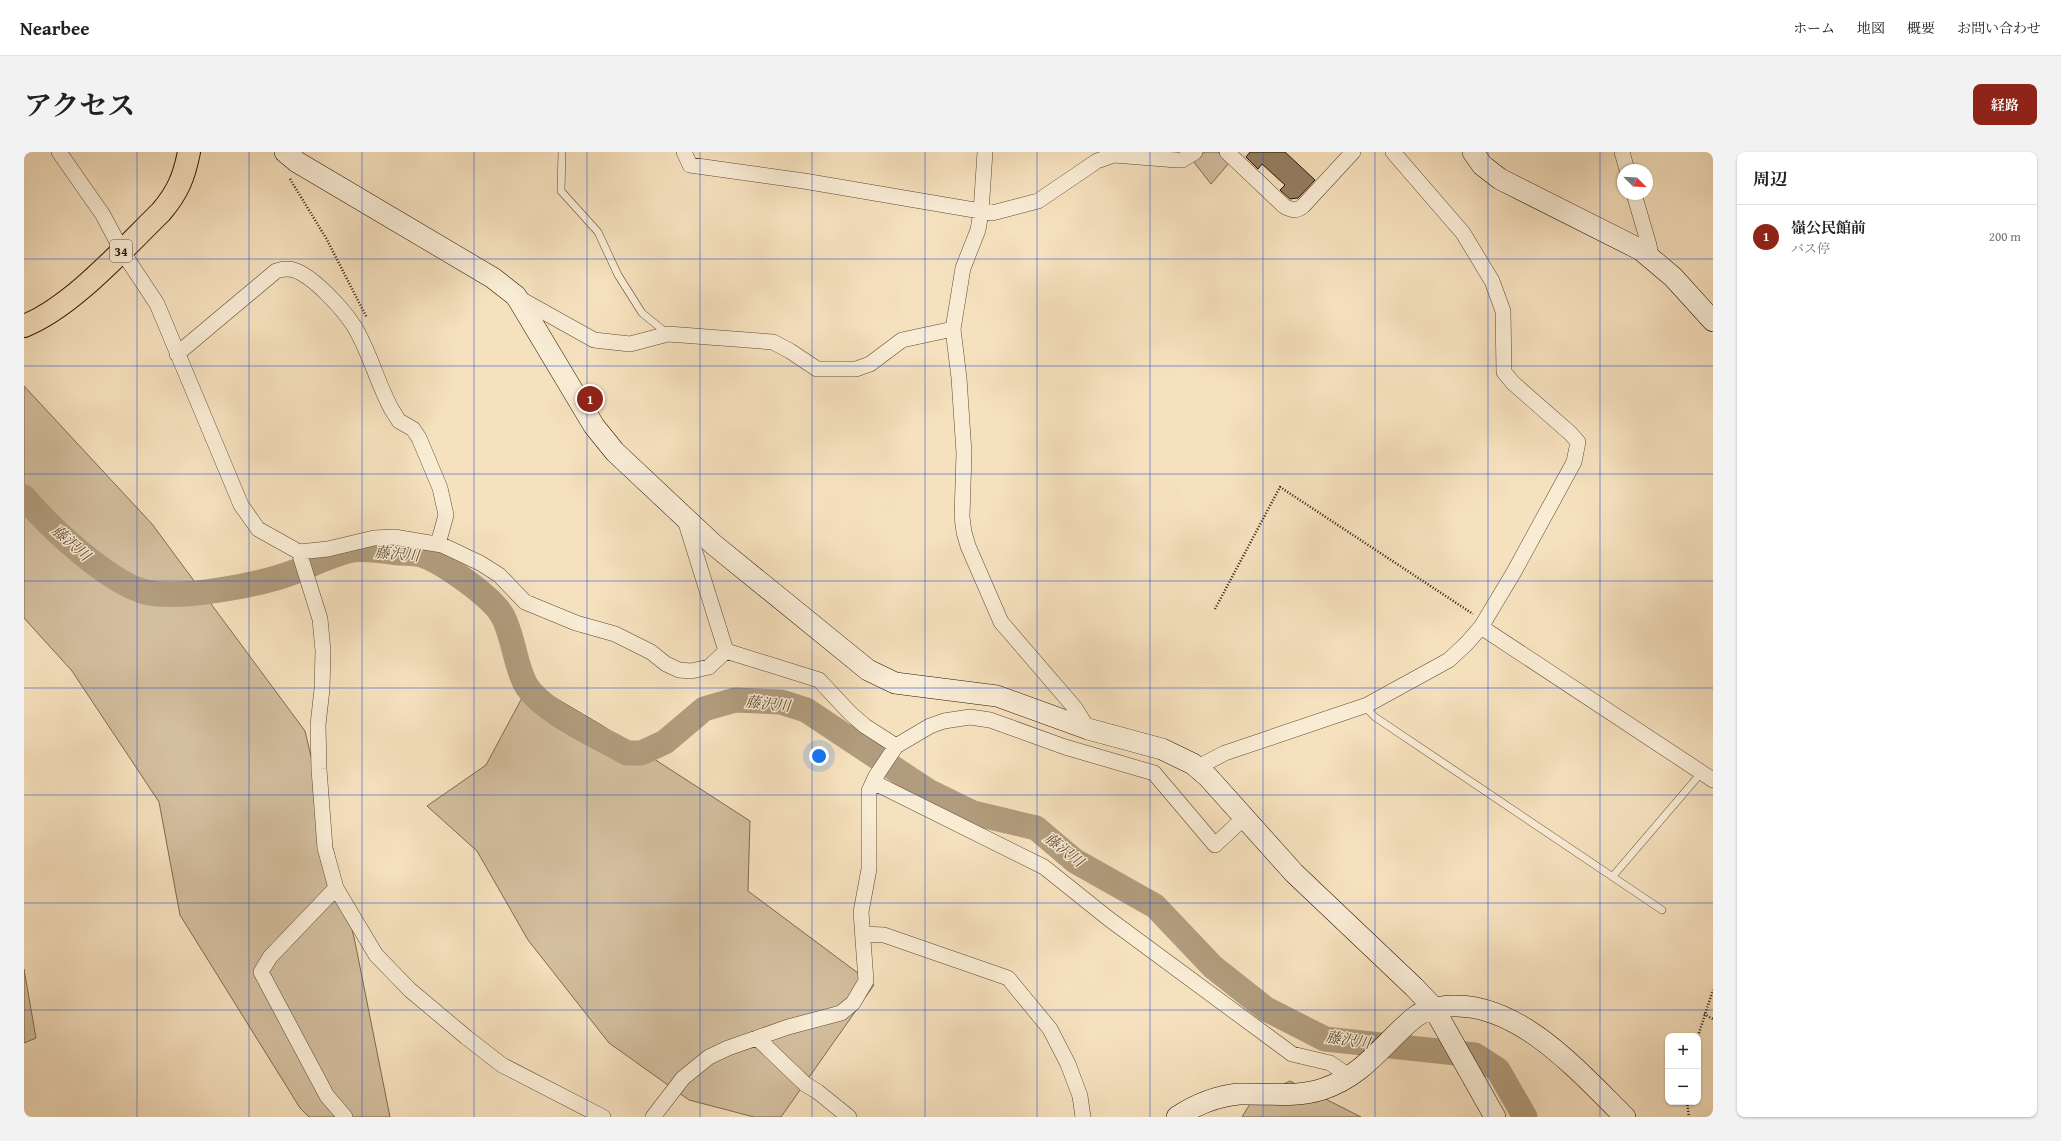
<!DOCTYPE html>
<html lang="ja">
<head>
<meta charset="utf-8">
<style>
	body { margin:0; font-family:"Gentium Book Plus","Noto Serif JP",serif; background:#f2f2f2; color:#222 }
	.controls { position:absolute; right:12px; bottom:12px; display:grid; overflow:hidden; border-radius:8px; box-shadow:0 1px 3px #0004 }
	.controls button { width:36px; height:36px; display:grid; place-items:center; padding:0; border:0; border-bottom:1px solid #e0e0e0; background:#fff; color:#222; font:20px sans-serif }
	.compass { position:absolute; left:1593px; top:12px; width:36px; height:36px; border-radius:50%; background:#fff; box-shadow:0 1px 3px #0004; rotate:114deg }
	.you { position:absolute; left:795px; top:604px; width:14px; height:14px; margin:-10px; border:3px solid #fff; border-radius:50%; background:#1a73e8; box-shadow:0 0 0 6px #1a73e833 }
	.badge { display:grid; place-items:center; width:26px; height:26px; border-radius:50%; background:#8f2418; color:#fff; font-size:13px; font-weight:700 }
	.pin { position:absolute; translate:-50% -50%; border:2px solid #fff; box-shadow:0 1px 4px #0006 }
	.list { margin:0; padding:0; list-style:none }
	h2 { display:flex; justify-content:space-between; align-items:center; height:52px; margin:0; padding:0 16px; font-size:17px }
	h2 small { font-size:13px; font-weight:400; color:#767676 }
	.list li { display:grid; grid-template-columns:26px 1fr auto; gap:12px; align-items:center; box-sizing:border-box; height:64px; padding:0 16px; border-top:1px solid #e0e0e0 }
	.list b { display:block; font-size:15px; white-space:nowrap }
	.list p { margin:0; font-size:13px; white-space:nowrap; color:#767676 }
	.list em { font-size:13px; font-style:normal; color:#767676 }
	.map { position:relative; flex:none; width:1689px; height:965px; overflow:hidden; border-radius:8px }
	header { display:flex; align-items:center; gap:24px; box-sizing:border-box; height:56px; padding:0 20px; background:#fff; border-bottom:1px solid #e0e0e0 }
	header strong { font-size:19px }
	nav { display:flex; gap:22px; margin-inline-start:auto; font-size:14px }
	.intro { display:flex; align-items:center; justify-content:space-between; box-sizing:border-box; height:96px; padding:0 24px }
	h1 { margin:0; font-size:28px }
	.button { padding:10px 18px; border-radius:8px; background:#8f2418; color:#fff; font-size:14px; font-weight:700 }
	main { display:flex; gap:24px; padding:0 24px }
	aside { flex:1; background:#fff; border-radius:8px; box-shadow:0 1px 3px #0004 }
	.map>svg:first-child { display:block }
	.green { fill:#d3be9e; stroke:#7f6a4f }
	.lines { fill:none; stroke-linecap:round; stroke-linejoin:round }
	.river { stroke:#b19c7d; stroke-width:25 }
	.building { fill:#957f63; stroke:#2b1500 }
	.lane-casing { stroke:#5e4830; stroke-width:8 }
	.street-casing { stroke:#5e4830; stroke-width:16 }
	.secondary-casing { stroke:#2b1500; stroke-width:22 }
	.primary-casing { stroke:#2b1500; stroke-width:24 }
	.path { stroke:#2b1500; stroke-width:2.5; stroke-dasharray:1 2; stroke-linecap:butt }
	.lane { stroke:#f9ecd5; stroke-width:7 }
	.street { stroke:#f9ecd5; stroke-width:15 }
	.secondary { stroke:#f9ecd5; stroke-width:21 }
	.primary { stroke:#f6e1be; stroke-width:22 }
	.grid { fill:none; stroke:#1d4ed8; stroke-width:1; stroke-opacity:0.55 }
	.labels { text-anchor:middle; stroke-width:3; stroke-linejoin:round; paint-order:stroke }
	.shield { fill:#f9ecd5; stroke:#695640; stroke-width:1 }
	.shield-label { font-size:13px; font-weight:bold; fill:#2b1500 }
	.water-label { font-size:15px; font-style:italic; fill:#614b32; stroke:#f9ecd5 }
</style>
</head>
<body>
<header>
<strong>Nearbee</strong>
<nav><a>ホーム</a><a>地図</a><a>概要</a><a>お問い合わせ</a></nav>
</header>
<div class="intro"><h1>アクセス</h1><a class="button">経路</a></div>
<main>
<div class="map">
<svg width="1689" height="965" viewBox="0 0 1689 965">
	<rect width="100%" height="100%" fill="#f6e1be"/>
	<filter id="stains"><feTurbulence type="fractalNoise" baseFrequency=".005" numOctaves="4"/><feColorMatrix values="0 0 0 0 .2 0 0 0 0 .09 0 0 0 0 .02 0 0 0 .5 -.17"/></filter>
	<radialGradient id="worn" r=".72"><stop offset=".6" stop-color="#630" stop-opacity="0"/><stop offset="1" stop-color="#630" stop-opacity=".3"/></radialGradient>
	<path class="green" d="M1181,0h13l11,11 -18,21 -18,-23z
		M0,234l128,138 153,207 50,211 35,175h-81l-9,-9 -120,-193 -21,-113 -87,-131 -48,-53z
		M506,531l73,43 147,95 -2,70 126,94 -93,132h-27l-65,-17 -80,-57 -81,-103 -51,-89 -50,-45 59,-41z
		M0,817l12,69 -12,5z
		M1266,929l71,36h-119l11,-18z"/>
	<g class="lines">
		<path class="river" d="M0,345c25,30 81,82 118,94 32,11 121,-7 152,-19 20,-8 38,-18 59,-22 14,-2 31,1 45,3 9,0 21,0 29,4 19,8 65,40 75,58 11,18 13,51 24,70 15,26 74,53 101,68h14l24,-11 39,-33 31,-9 46,2 25,8 122,81 45,22 63,15 39,33 80,45 58,61 53,42 59,30 150,16 23,15 27,47"/>
	</g>
	<path class="building" d="M1226,0h35l30,28 -17,18 -8,1 -10,-9 5,-5 -23,-21 -4,5 -12,-12z"/>
	<g class="lines">
		<g class="lane-casing">
			<path id="lane" d="M538,0l-1,39 37,41 20,43 24,38 26,21
				M1343,553l2,6 6,6 287,193
				M1589,724l89,-104"/>
		</g>
		<g class="street-casing">
			<path id="street" d="M35,0l44,63 19,36 35,53 84,201 17,24 41,23 29,-3 46,-11 20,-1 48,8 38,18 19,12 26,27 51,21 39,11 36,18 15,12 13,6 12,1 18,-4 17,-16 -41,-131
				M660,0l6,13 114,16 188,32 46,-12 59,-40 17,-6 63,5h5l13,-8
				M961,0l-4,60 -3,18 -15,38 -10,61 6,49 5,75 -2,64 2,15 4,14 33,76 74,86 13,21
				M1203,0l57,54c7,4 12,6 19,0l50,-54
				M1598,0l5,18
				M1610,42l15,51 2,12
				M493,145l77,43 36,4 38,-10 105,8 17,9 27,18h39l14,-5 32,-24 51,-11
				M153,202l99,-83c6,-2 12,-3 18,-1 19,6 49,39 60,56 16,26 23,57 38,84l7,11 14,8 6,9 21,50 6,27 -8,29
				M275,400l21,67 3,32 -1,38 -4,36 1,44 6,79 11,40 40,67 34,35 56,47 36,28 101,52
				M1457,475l232,153
				M702,499l93,29 31,33 15,13 31,20
				M1174,615l27,-14 142,-48 82,-45 18,-17 14,-16 33,-55 60,-110 4,-20 -8,-9 -57,-50 -9,-11 -1,-61 -11,-30 -29,-48 -70,-81
				M849,630l171,85 65,52 183,135 38,9 19,13
				M312,736l-66,69 -9,15 66,124 18,21
				M839,782l21,1 124,43 42,51 18,35 12,32 3,21
				M733,886l48,46 13,8 31,25
				M629,965l30,-39 26,-21 19,-9 60,-21 53,-14 12,-10 13,-22 -5,-69 8,-43v-78l7,-15 20,-30 34,-20 14,-5 26,-4 20,3 75,27 89,26 61,72 29,-27"/>
		</g>
		<g class="secondary-casing">
			<path id="secondary" d="M261,0l12,10 196,116 23,18 78,130 21,26 98,92 155,126 27,13 102,13 91,33 74,20 31,15 15,13 86,96 120,114 19,20 62,110
				M1449,0l9,13 18,14 141,71 32,27 40,44
				M1153,965c18,-12 41,-21 62,-23 28,-1 57,4 84,-5 42,-14 60,-46 92,-72 12,-9 22,-10 37,-11 68,-3 128,67 173,111"/>
		</g>
		<g class="primary-casing">
			<path id="primary" d="M0,174c48,-19 100,-78 137,-114 17,-20 23,-35 28,-60"/>
		</g>
		<path class="path" d="M266,27l36,59 41,80
			M1191,457l65,-122 193,127
			M1680,862l9,5
			M1674,884l15,-46
			M1663,950l2,15"/>
		<use href="#lane" class="lane"/>
		<use href="#street" class="street"/>
		<use href="#secondary" class="secondary"/>
		<use href="#primary" class="primary"/>
	</g>
	<path class="grid" d="M113,0v965M225,0v965M338,0v965M450,0v965M563,0v965M676,0v965M788,0v965M901,0v965M1013,0v965M1126,0v965M1239,0v965M1351,0v965M1464,0v965M1576,0v965M0,107h1689M0,214h1689M0,322h1689M0,429h1689M0,536h1689M0,643h1689M0,751h1689M0,858h1689"/>
	<g class="labels">
		<rect class="shield" x="86" y="88" width="22" height="22" rx="3"/>
		<g class="shield-label">
			<text x="97" y="104">34</text>
		</g>
		<g class="water-label">
			<text transform="translate(47 391) rotate(41)" y="5">藤沢川</text>
			<text transform="translate(373 402) rotate(5)" y="5">藤沢川</text>
			<text transform="translate(744 552) rotate(6)" y="5">藤沢川</text>
			<text transform="translate(1040 698) rotate(38)" y="5">藤沢川</text>
			<text transform="translate(1324 888) rotate(9)" y="5">藤沢川</text>
		</g>
	</g>
	<rect width="100%" height="100%" filter="url(#stains)"/>
	<rect width="100%" height="100%" fill="url(#worn)"/>
</svg>
<div class="controls">
<button>+</button>
<button>−</button>
</div>
<svg class="compass" viewBox="-18 -18 36 36"><path d="M0-13l5 13h-10z" fill="#e53935"/><path d="M0 13l5-13h-10z" fill="#767676"/></svg>
<div class="you"></div>
<div class="pin badge" style="left:566px;top:247px">1</div>
</div>
<aside>
<h2>周辺<small></small></h2>
<ul class="list">
<li><span class="badge">1</span><div><b>嶺公民館前</b><p>バス停</p></div><em>200 m</em></li>
</ul>
</aside>
</main>
</body>
</html>
